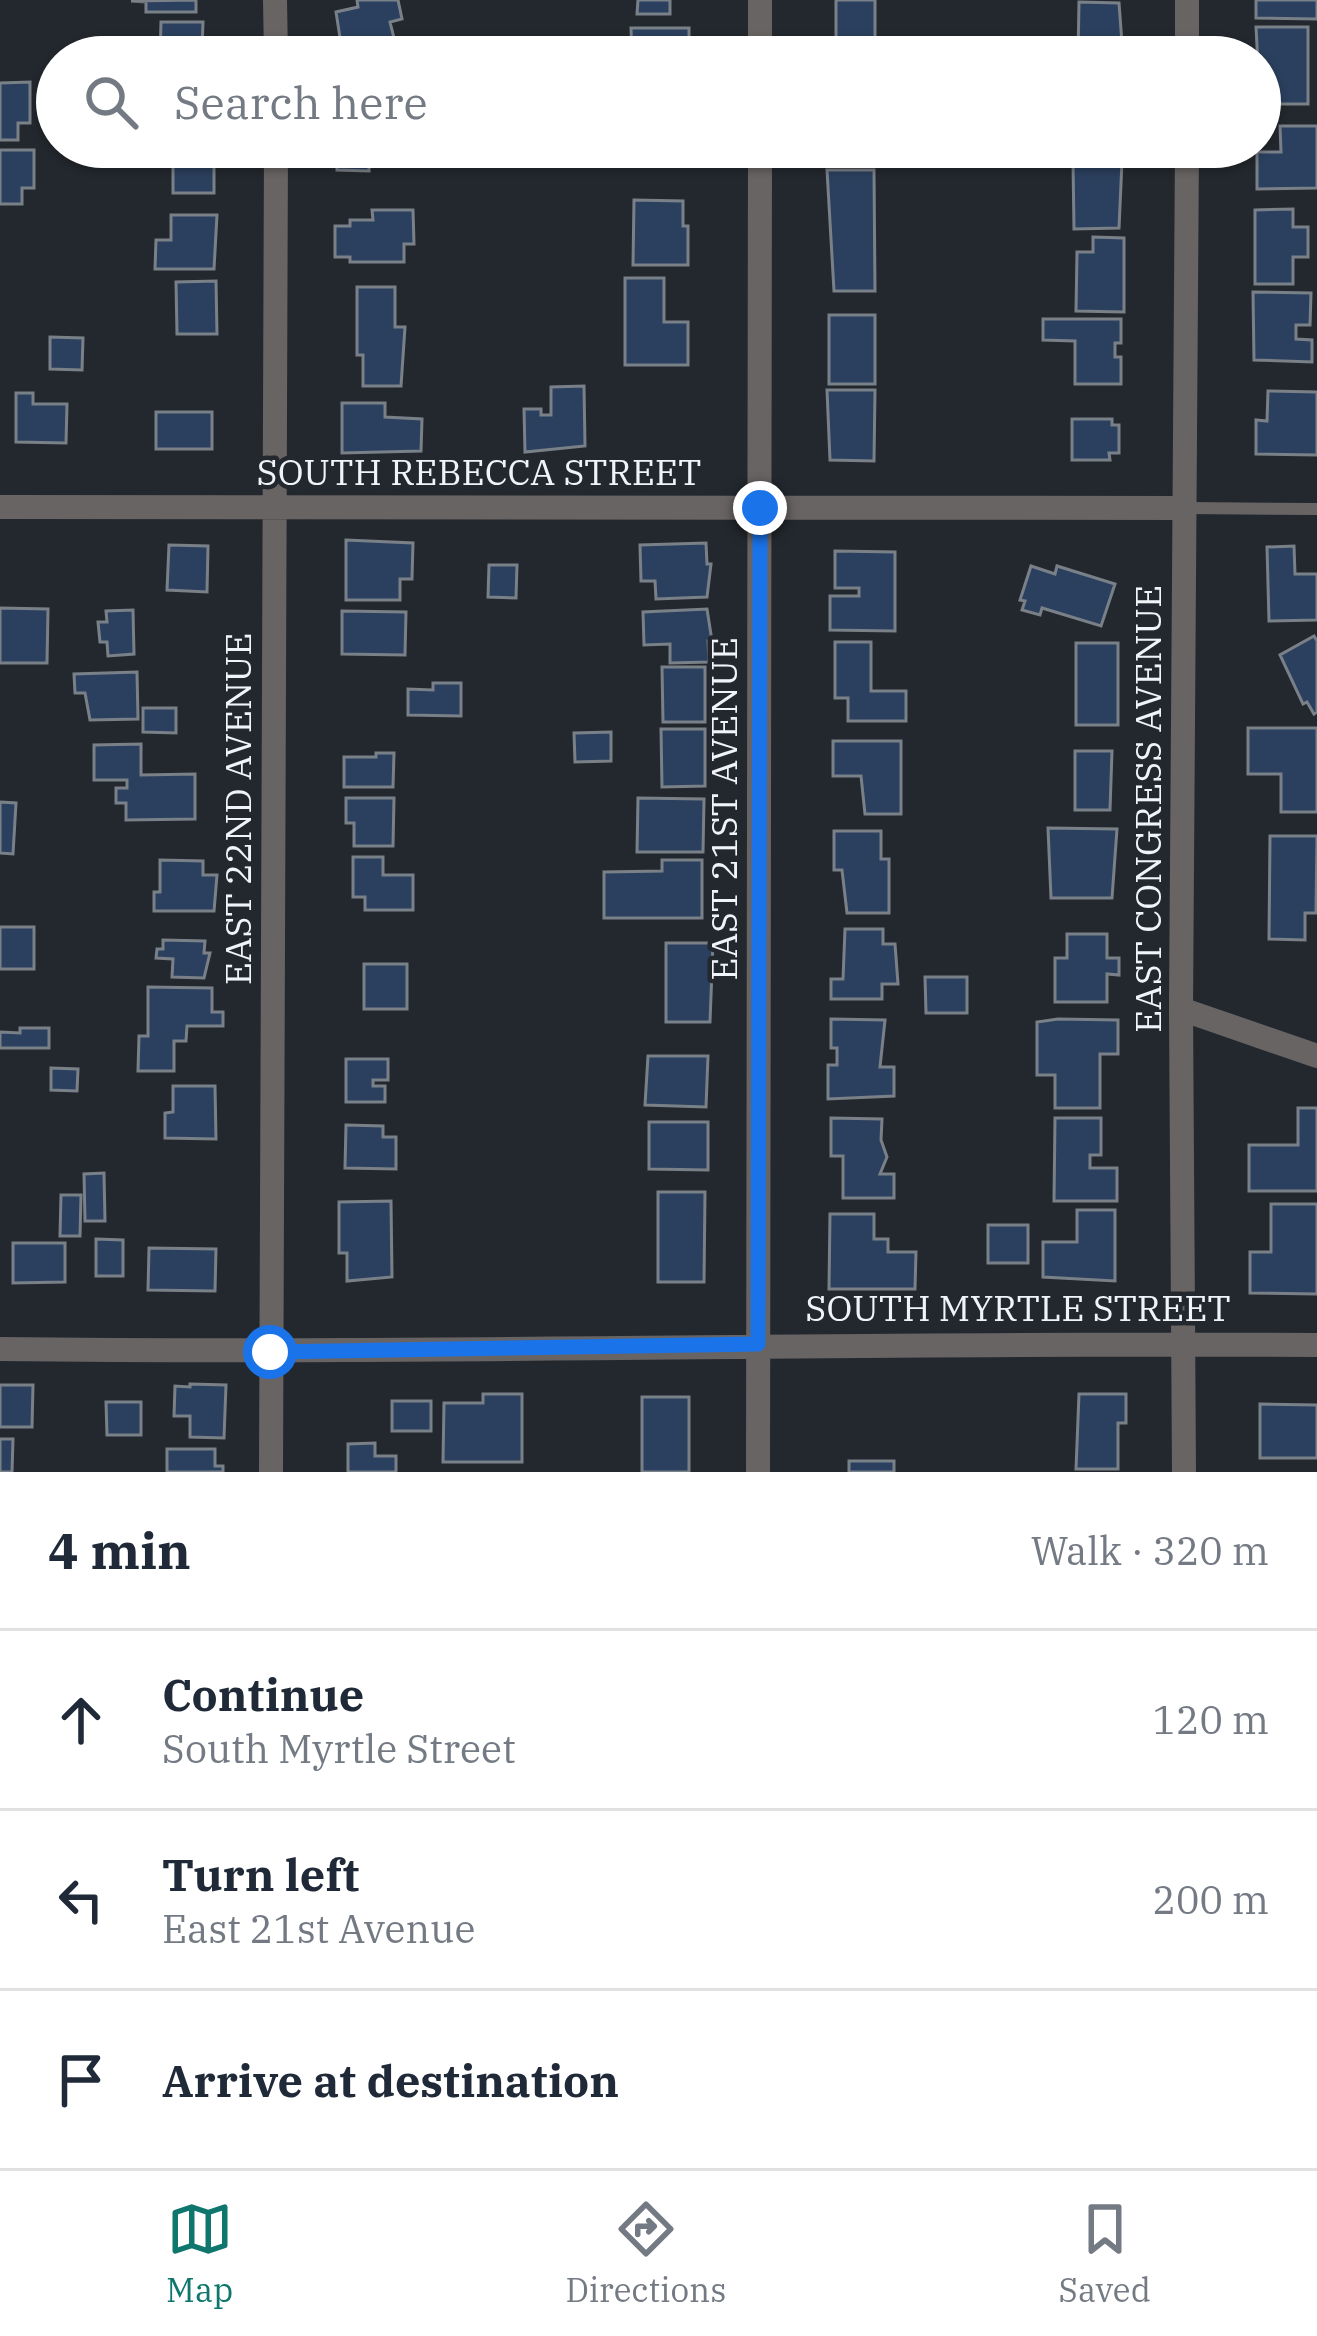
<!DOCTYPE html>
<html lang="en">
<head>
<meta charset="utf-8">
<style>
	body { margin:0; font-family:"IBM Plex Serif",serif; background:#f6f6f7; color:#1f2937 }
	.stop { position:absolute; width:36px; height:36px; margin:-27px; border:9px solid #1a73e8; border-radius:50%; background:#fff }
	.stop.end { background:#1a73e8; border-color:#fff; box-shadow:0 3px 12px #0008 }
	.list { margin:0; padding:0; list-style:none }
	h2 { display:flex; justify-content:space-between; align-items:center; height:156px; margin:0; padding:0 48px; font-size:51px }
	h2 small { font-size:39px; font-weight:400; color:#747a83 }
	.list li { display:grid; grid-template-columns:78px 1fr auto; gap:36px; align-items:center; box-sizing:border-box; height:180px; padding:0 48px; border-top:3px solid #e0e1e3 }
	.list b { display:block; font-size:45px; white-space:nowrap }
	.list p { margin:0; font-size:39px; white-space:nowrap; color:#747a83 }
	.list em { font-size:39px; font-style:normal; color:#747a83 }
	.icon { flex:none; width:66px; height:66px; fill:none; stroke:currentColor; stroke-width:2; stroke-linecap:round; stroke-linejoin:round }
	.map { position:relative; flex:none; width:1317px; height:1472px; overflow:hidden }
	.search { position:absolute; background:#fff; box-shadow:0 3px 9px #0004; left:36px; right:36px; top:36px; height:132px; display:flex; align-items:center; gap:30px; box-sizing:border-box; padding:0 42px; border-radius:66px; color:#747a83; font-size:45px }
	.sheet { height:696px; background:#fff }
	nav { display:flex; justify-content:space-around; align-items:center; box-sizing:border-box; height:168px; border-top:3px solid #e0e1e3; background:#fff; font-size:33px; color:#747a83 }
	nav a { display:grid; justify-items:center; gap:6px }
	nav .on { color:#0f766e }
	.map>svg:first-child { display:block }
	.building { fill:#2b405e; stroke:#7a8088; stroke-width:3 }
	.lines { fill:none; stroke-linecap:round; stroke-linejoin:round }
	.service { stroke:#696464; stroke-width:12 }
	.minor { stroke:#696464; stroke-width:24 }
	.route { stroke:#1a73e8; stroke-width:15 }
	.labels { text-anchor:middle; stroke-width:9; stroke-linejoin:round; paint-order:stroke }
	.street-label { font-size:36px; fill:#f0f4f8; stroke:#23282e }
</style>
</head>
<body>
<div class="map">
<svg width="1317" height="1472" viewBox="0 0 1317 1472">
	<rect width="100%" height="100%" fill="#23282e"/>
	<path class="building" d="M196,0v12h-50v-10l-15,-1z
		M357,0h41l4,19 -12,3 7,28 -29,7h-25l-7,-45 22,-5z
		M638,0h32v14h-33z
		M836,0h39v57h-39z
		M1256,0h61v19l-61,-1z
		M1079,2l40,1 4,54h-45z
		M161,22h42l-1,27h8l-1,8h-49z
		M1256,27h52v77h-48z
		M631,28h58v29h-57z
		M30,82v41h-12v17h-18v-57z
		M1280,126h37v62l-60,1v-37h24z
		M173,147h41v46h-41z
		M345,147h35v5h-11v19l-32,-1v-21z
		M646,147h43v12h-43z
		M0,150h34v38h-12v16h-22z
		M1122,161l-3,67 -45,1 -1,-67z
		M827,170h47l1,121h-41z
		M634,200l49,1v25h5v39h-55z
		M1293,209v18h15v30h-15v27h-38v-74z
		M372,210h41l1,34h-10v18h-54v-5h-15v-31h15v-6h23z
		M171,215h46l-3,54h-59l1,-29h15z
		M1093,237l31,1v74l-48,-1 1,-59h16z
		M625,278h39v44h24v43h-63z
		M216,281l1,53h-40l-1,-52z
		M357,287h38v40h10l-4,59h-38v-31h-6z
		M1253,292l58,1 -1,32h-14v14l16,1v22l-58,-2z
		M829,315h46v69h-46z
		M1043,319h78v24h-6v14h6v27h-46v-43l-32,-1z
		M50,337l33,1 -1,32 -32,-1z
		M584,386l1,60 -60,6 -1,-43h17v6h10v-28z
		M827,390h48l-1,71 -44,-1z
		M1268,391l49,1v63l-61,-1v-34l11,1z
		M16,393h17v11h34l-1,39 -50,-1z
		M342,403h43v14l37,2 -1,32 -79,2z
		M156,412h56v37h-56z
		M1072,419h40v6h7v28h-10l1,7h-38z
		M346,540l67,3 -1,36h-12v21h-54z
		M706,543l1,21h4l-4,33 -51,2 -1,-18h-14l-1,-36z
		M169,545l39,1 -1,46 -40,-2z
		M1294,546l1,28h22v46l-48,1 -2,-74z
		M835,551l60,1v79l-65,-1v-34h29v-8h-24z
		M489,565h28l-1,33 -28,-1z
		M1031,566l24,8 2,-8 58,18 -14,42 -59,-18 -2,7 -18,-5 3,-9 -5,-1z
		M0,608l48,1 -1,54h-47z
		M707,609l5,32h-4l1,21 -39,1v-19l-26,1 -1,-33z
		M133,610l1,44 -26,2 -1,-14h-7l-2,-20h9l-1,-11z
		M342,611l64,1 -1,43 -63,-1z
		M1314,636l3,5v71l-3,2 -7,-12 -4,2 -23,-49z
		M835,642h36v49h35v30h-58v-23h-13z
		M1076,643h42v82h-42z
		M662,667h43v55h-42z
		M137,672l1,47 -48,1 -5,-27h-10l-1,-19z
		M433,683h28v33l-53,-1v-26l25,1z
		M143,708h33v25l-33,-1z
		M1248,728h69v84h-36v-38h-33z
		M661,729h44v57l-43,1z
		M611,732v29l-36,1 -1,-29z
		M833,741h68v73h-36l-4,-38h-28z
		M141,744v31l54,-1v45l-69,1v-17h-10v-15h11v-8h-33v-35z
		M1075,751h37l-2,59h-35z
		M376,753h18l-1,34h-49v-30h32z
		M346,798h48l-1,48h-39v-23h-8z
		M638,798l66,1 -1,53h-66z
		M0,802l16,1 -3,51 -13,-1z
		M1048,828l69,1 -5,69h-61z
		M834,831h47v28h8v54h-42l-5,-43h-8z
		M1270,836h47l-1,77h-11v27l-36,-1z
		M353,857h30v18h30v35h-48v-13h-12z
		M160,860l43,1v14h14l-3,36h-60v-19h6z
		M662,860h40v58h-98v-46l58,-1z
		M0,927h34v42h-34z
		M845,929h38v15h12l3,40h-16v15h-51v-20h12z
		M1067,934h40v24h12v17l-12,-1v28h-52v-44h12z
		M163,940l42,1 -1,12h6l-6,25 -32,-1 1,-18 -17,-1 1,-9h6z
		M666,943h47l-3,79h-44z
		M364,964h43v45h-43z
		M925,977h42v36h-41z
		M148,987l64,1v24h11v14h-36l-1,15h-12v30h-36l1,-35h9z
		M831,1019l54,1 -5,47h14v29l-66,3v-34h9v-17h-6z
		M1058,1019l60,1v34h-18v54h-45v-33h-18v-53z
		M20,1028h29v20h-49v-16l20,1z
		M648,1056h60l-2,51 -61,-2z
		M346,1059h42v21h-15v6h12v16h-39z
		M51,1068l27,1 -1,22 -26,-1z
		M173,1086h42l1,53 -51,-1v-25l8,-1z
		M1298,1108h19v83h-68v-46h49z
		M831,1118l51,1 -1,21 6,17 -7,17h14v24h-51v-42h-12z
		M1055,1118h46v37h-11v13h27v33h-63z
		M649,1122h59v48l-59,-1z
		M346,1125l37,1v11h13v32l-51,-1z
		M104,1173l1,48h-20l-1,-47z
		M658,1192h47l-1,90h-46z
		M61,1195h20l-1,41h-20z
		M391,1201l1,76 -45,4v-28h-8v-51z
		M1271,1204h46v90l-67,-1v-41h21z
		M1077,1210h38v71l-72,-4v-35h34z
		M830,1214h44v25h14v13h28l-1,37h-86z
		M988,1225h40v38h-40z
		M96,1239l27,1v36h-27z
		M13,1243h52v39l-52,1z
		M149,1248l67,1 -1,42 -67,-1z
		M190,1384l36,1 -2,53 -34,-1v-21h-16l1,-30 15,1z
		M0,1385h33l-1,42h-32z
		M483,1394h39v68h-79l1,-59h39z
		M1079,1394h47v29h-8v46h-42z
		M642,1397h47v75h-47z
		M392,1401h39v30h-39z
		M106,1402h35v33h-34z
		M1260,1404l57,1v53h-57z
		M0,1439h13l-1,33h-12z
		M375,1443v13h21v16h-48v-28z
		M167,1449h48v17h8v6h-56z
		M849,1461h45v11h-45z"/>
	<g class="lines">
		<path class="service" d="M1186,508l131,1"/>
		<path class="minor" d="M275,0l1,57
			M760,0v57
			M1187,57v-57
			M0,507l1186,1
			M1181,1009l136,47
			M0,1349c439,5 878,-7 1317,-4
			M271,1472l5,-1325
			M758,1472l2,-1325
			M1184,1472l-3,-463 6,-862"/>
	</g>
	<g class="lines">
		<path class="route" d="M270,1352l488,-8 2,-836"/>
	</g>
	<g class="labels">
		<g class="street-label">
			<text x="479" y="485">SOUTH REBECCA STREET</text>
			<text transform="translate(238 809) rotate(-90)" y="13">EAST 22ND AVENUE</text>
			<text transform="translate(724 809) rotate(-90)" y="13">EAST 21ST AVENUE</text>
			<text transform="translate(1148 809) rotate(-90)" y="13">EAST CONGRESS AVENUE</text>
			<text x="1018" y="1321">SOUTH MYRTLE STREET</text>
		</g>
	</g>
</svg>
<div class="stop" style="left:270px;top:1352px"></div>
<div class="stop end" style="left:760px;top:508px"></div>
<div class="search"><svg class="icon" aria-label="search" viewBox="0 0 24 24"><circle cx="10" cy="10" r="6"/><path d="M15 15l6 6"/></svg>Search here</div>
</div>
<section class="sheet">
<h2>4 min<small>Walk · 320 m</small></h2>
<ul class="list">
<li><svg class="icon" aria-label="ahead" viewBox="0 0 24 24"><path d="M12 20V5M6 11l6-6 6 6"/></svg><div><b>Continue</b><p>South Myrtle Street</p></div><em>120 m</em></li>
<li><svg class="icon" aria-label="left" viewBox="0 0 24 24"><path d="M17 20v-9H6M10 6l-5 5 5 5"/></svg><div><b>Turn left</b><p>East 21st Avenue</p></div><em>200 m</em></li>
<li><svg class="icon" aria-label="arrive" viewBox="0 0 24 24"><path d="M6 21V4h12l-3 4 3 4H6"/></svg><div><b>Arrive at destination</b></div></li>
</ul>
</section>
<nav>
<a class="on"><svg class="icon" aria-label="map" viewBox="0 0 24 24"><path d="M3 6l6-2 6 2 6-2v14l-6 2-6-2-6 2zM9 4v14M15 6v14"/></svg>Map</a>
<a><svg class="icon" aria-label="directions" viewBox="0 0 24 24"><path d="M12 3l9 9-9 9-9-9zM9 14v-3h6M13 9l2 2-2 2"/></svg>Directions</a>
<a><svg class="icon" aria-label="saved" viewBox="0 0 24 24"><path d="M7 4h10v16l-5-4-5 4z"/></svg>Saved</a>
</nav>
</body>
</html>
